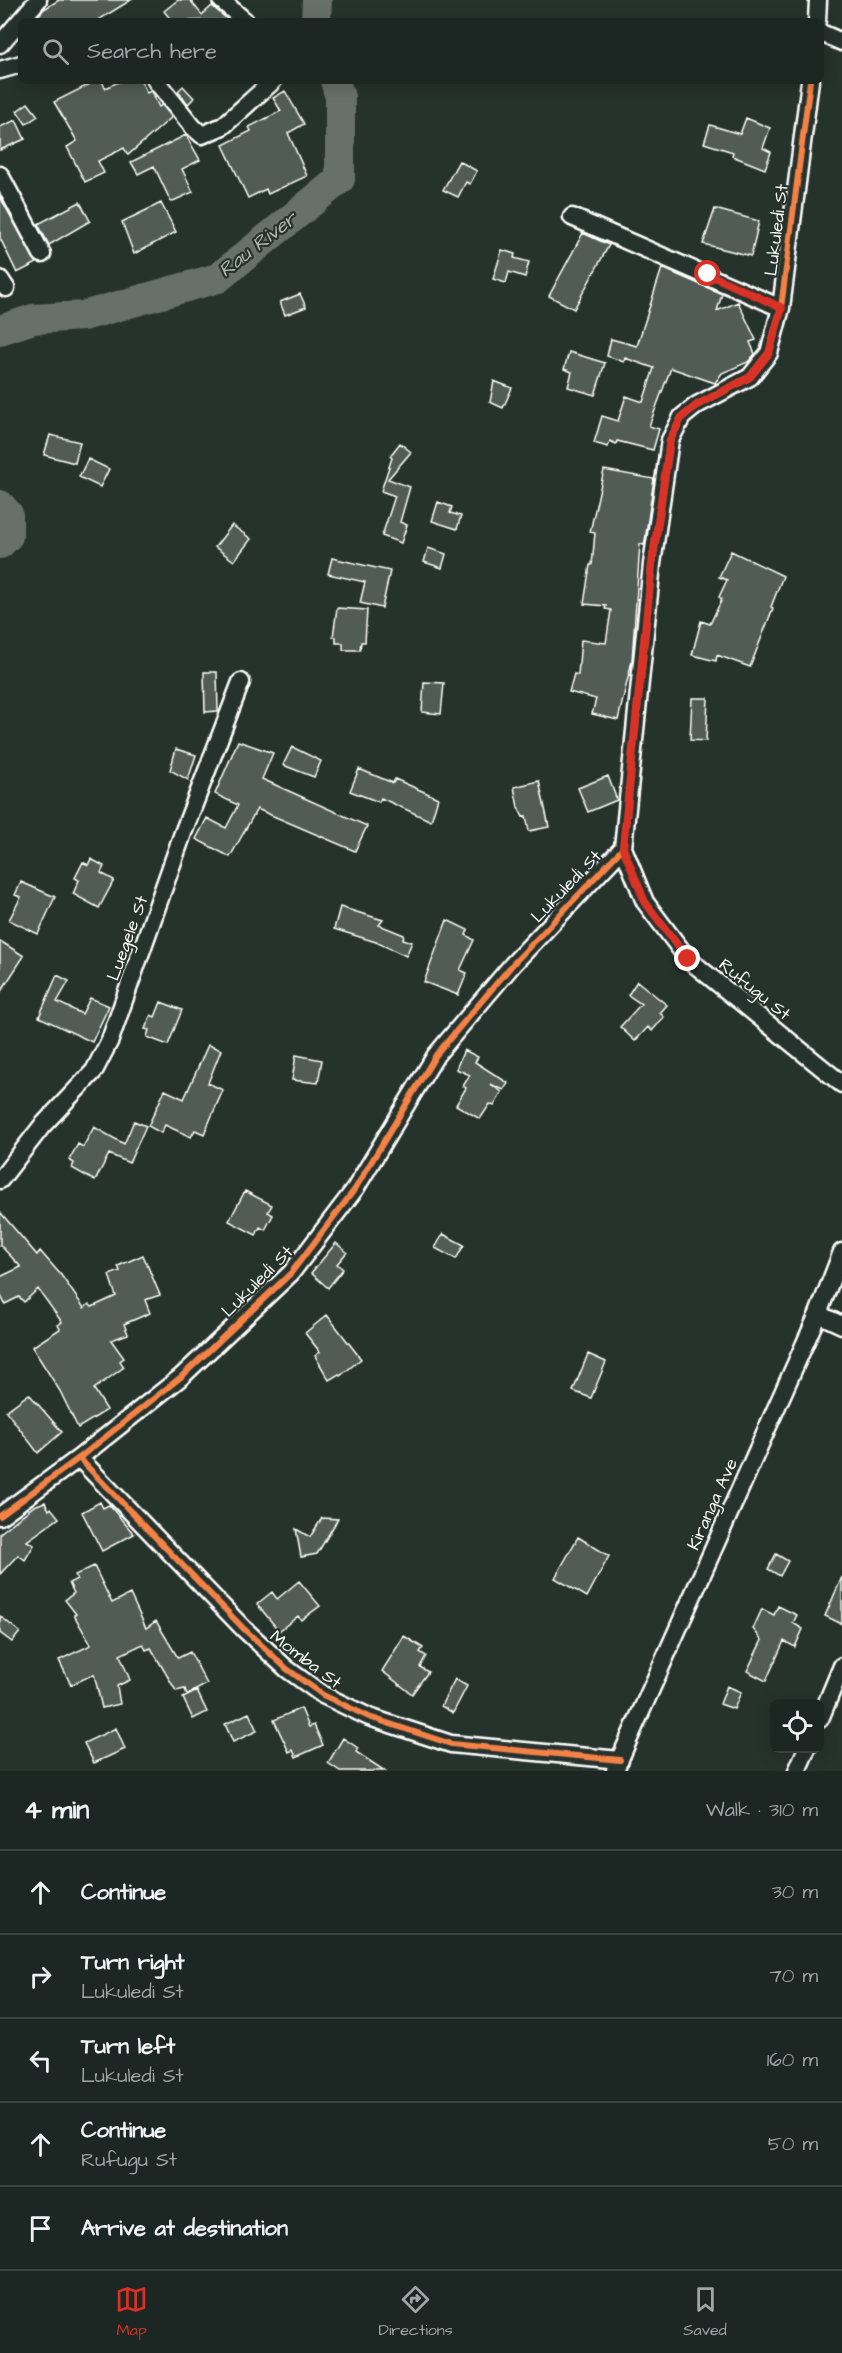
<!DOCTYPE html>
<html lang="en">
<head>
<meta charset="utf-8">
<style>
	body { margin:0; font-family:"Architects Daughter",sans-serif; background:#29322f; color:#f1f3f6 }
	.controls { position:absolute; right:18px; bottom:18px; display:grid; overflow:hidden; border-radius:9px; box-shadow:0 3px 15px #0003 }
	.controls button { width:54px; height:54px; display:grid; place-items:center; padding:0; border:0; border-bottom:2px solid #3a4340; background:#1c2622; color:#f1f3f6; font:30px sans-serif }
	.stop { position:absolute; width:18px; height:18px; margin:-14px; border:4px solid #d93025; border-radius:50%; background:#fff }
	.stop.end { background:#d93025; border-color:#fff; box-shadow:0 2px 6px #0008 }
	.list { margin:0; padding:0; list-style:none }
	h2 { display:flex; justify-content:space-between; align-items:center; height:78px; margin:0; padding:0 24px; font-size:26px }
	h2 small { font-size:20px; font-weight:400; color:#a0a5a5 }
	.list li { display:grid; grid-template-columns:39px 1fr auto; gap:18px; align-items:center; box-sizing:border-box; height:84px; padding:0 24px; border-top:2px solid #3a4340 }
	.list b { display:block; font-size:22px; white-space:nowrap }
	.list p { margin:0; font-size:20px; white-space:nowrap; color:#a0a5a5 }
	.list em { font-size:20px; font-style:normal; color:#a0a5a5 }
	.icon { flex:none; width:33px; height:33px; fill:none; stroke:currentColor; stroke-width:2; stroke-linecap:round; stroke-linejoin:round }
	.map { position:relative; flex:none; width:842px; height:1771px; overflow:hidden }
	.search { position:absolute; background:#1c2622; box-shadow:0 3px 15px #0003; left:18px; right:18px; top:18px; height:66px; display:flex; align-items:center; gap:15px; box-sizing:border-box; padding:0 21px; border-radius:9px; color:#a0a5a5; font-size:22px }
	.sheet { height:498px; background:#1c2622 }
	nav { display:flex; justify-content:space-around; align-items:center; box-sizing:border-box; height:84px; border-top:2px solid #3a4340; background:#1c2622; font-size:16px; color:#a0a5a5 }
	nav a { display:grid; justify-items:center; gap:3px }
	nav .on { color:#d93025 }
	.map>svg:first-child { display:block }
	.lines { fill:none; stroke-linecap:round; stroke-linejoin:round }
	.river { stroke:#67706c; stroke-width:30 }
	.building { fill:#515c57; stroke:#fff; stroke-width:1.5 }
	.minor-casing { stroke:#fff; stroke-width:21 }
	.minor { stroke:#26332d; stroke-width:16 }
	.cycleway-casing { stroke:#26332d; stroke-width:10 }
	.cycleway { stroke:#f48246; stroke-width:6 }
	.route { stroke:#d93025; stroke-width:8 }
	.labels { text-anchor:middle; stroke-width:4.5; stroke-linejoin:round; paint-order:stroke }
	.street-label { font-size:18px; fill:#fff; stroke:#26332d }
	.water-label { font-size:20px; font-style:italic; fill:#b3b8b6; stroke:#26332d }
</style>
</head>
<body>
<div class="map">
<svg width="842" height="1771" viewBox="0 0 842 1771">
	<rect width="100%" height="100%" fill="#26332d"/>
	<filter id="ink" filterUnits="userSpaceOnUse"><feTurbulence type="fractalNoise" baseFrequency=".0167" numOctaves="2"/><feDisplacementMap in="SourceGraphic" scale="12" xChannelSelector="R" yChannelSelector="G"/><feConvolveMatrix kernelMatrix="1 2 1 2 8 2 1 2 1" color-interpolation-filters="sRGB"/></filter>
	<g filter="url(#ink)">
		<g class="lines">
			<path class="river" d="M316,21l1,-21
				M0,330l33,-11 50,-3 135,-38 122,-99v-82l-5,-16
				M0,505l8,9v22l-8,8"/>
		</g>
		<path class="building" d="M59,0h72l-34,21h-63l10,-12z
			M178,0h12l12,15 10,-9 16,14 -56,1 -8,-10z
			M96,81h6l3,7 16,-7h20l6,12 4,-2 8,16 3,-2 10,12 -44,38 -4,-7 -26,13 6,12 -19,9 -18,-35 10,-6 -23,-39z
			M183,86l11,12 -6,6 -10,-13z
			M285,91l19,33 -16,9 19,43 -39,18 -2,-5 -18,9 -25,-53 28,-14 -2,-4 32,-16 -8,-13z
			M28,103l10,13 -12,8 -9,-13z
			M746,118l24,10 -7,20 8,4 -6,17 -33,-13 1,-4 -29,-9 6,-18 30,9z
			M16,120l9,19 -25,11v-23z
			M186,135l14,25 -18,9 11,23 -22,10 -17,-36 -16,8 -7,-12z
			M459,161l18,10 -7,13 -4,-2 -8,15 -15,-7z
			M0,197l37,66 -20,10 -17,-35z
			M80,202l10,19 -41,24 -11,-21z
			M161,203l15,29 -42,22 -12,-32z
			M715,209l44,12 -8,35 -48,-12z
			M583,233l26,12 -35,64 -25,-13z
			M502,250l13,4 -1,4 15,4 -4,15 -16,-5 -3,11 -13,-4z
			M662,268l60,26 -5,17 21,-9 18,38 -6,2 5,12 -7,8 -26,11 -7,10 -44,-15 -22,58 10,3 -6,21 -36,-9 -1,3 -6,-3 -2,6 -14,-4 8,-27 16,5 8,-25 17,6 11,-34 -29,-10 -1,4 -17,-6 4,-17 26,7z
			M300,294l6,13 -21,8 -5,-13z
			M569,352l36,11 -10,32 -27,-8 4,-15 -8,-3z
			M494,381l18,7 -9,20 -13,-6z
			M50,435l30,7 -5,21 -31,-8z
			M400,443l11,9 -23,27 22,8 -10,35 7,3 -6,18 -19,-7 13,-40 -14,-5 11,-33 -2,-2z
			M88,459l21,10 -9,18 -21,-10z
			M604,470l50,9 -9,62 -1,4 -4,-1 -8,117 -14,59 -26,-6 4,-15 -27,-7 5,-18 4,1 3,-35 25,3 5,-33 -6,-1 1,-3 -22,-2 6,-39h2l3,-32 -5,-1z
			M438,502l14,5 -2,6 11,3 -4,13 -25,-8z
			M232,525l19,14 -17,22 -19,-14z
			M428,548l18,6 -4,14 -18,-6z
			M731,551l52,25 -12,31 2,1 -23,59 -33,-12 -1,6 -24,-6 9,-34 9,3 12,-25 -3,-2 8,-17 -8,-3z
			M332,558l58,13 -8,37 -22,-5 5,-21 -37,-8z
			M337,608l30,2 -2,32h-4l-1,8h-17v-7h-7v-6h-3z
			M204,672h13l1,39 -13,1z
			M424,682l20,1 -3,31 -19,-2z
			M692,698h16l-2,43 -16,-1z
			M238,741l35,12 -11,26 105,47 -12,25 -98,-42 -27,48 -34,-18 11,-21 19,10 12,-23 -23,-11z
			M292,747l29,14 -7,16 -31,-12z
			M176,749l20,6 -8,25 -18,-10z
			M359,769l34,14 2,-4 43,19 -7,23 -50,-23 -2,4 -29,-11z
			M608,776l9,24 -29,12 -10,-24z
			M539,781l10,46 -20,4 -3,-15 -3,1 -5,-10 -4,-20z
			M91,859l13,7 -3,7 13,7 -15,28 -26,-14 6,-14 -4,-2 8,-16 5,3z
			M21,882l34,15 -17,37 -29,-14 12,-23 -6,-2z
			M340,907l43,13 -4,5 25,10 -1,4 9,3 -6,14 -30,-14 -42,-13z
			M447,920l21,10 -2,5 8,5 -14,30 7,3 -9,22 -34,-13z
			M0,941l24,15 -24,37z
			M57,975l12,6 -12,21 25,12 8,-16 19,8 -17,36 -53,-25z
			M637,981l30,24 -7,8 4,4 -12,14 -4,-4 -13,14 -15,-14 21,-23 -13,-9z
			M161,1002l21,8 -14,35 -21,-8 2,-7 -4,-1 6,-14 4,2z
			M208,1045l13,5 -13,33 15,7 -19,44 -9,-4 -4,7 -26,-12 -4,8 -13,-7 17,-36 19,9z
			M464,1050l14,7 -3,5 33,21 -4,7 -14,-6 12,8 -8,14 -4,-2 -10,15 -24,-14 10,-17 -3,-2 7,-11 -14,-6z
			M296,1055l26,5 -4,23 -26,-3z
			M134,1121l12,5 -17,37 -20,-9 -14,27 -23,-13 2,-5 -5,-3 9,-16 5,3 11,-20 30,17z
			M245,1191l27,14 -4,7 5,3 -8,15 -5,-3 -4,8 -27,-14z
			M0,1212l37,43 3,-4 21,24 23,33 5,-4 3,3 24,-11 -7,-21 11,-4 -2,-5 25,-11 17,40 -15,5 5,13 -26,11 4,10 -17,6 13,18 -4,3 4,6 -30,22 13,21 -29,18 -18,-37 -28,-44 28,-18 -2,-4 4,-3 -24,-33 -14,13 -5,-5 -14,7 -5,-10v-17l21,-10 -21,-22z
			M443,1234l21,11 -8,14 -21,-11z
			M336,1243l11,9 -10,12 6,5 -15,19 -17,-15z
			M327,1315l34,44 -21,17 -1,-2 -10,6 -14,-24 5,-4 -15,-19z
			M588,1354l18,8 -15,36 -18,-7z
			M29,1394l33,38 -24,21 -32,-42z
			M45,1502l4,8 2,-2 8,10 -32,23 7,4 -9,15 -7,-5 -18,19v-41l34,-27z
			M100,1502l3,6 6,-3 25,29 -32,17 -20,-39z
			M322,1518l16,1 -21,35 -16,3 -5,-28 14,8z
			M578,1537l31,19 -22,41 -32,-19z
			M776,1554l12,7 -8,15 -12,-7z
			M94,1566l18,37 18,-9 16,34 10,-7 22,37 12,-6 17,32 -20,11 -2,-6 -9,2 -25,-43 -5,2 -3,-6 -23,11 10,25 -13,6 3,18 -18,4 -8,-34 -23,11 -12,-25 32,-15 -17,-30 2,-1 -11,-14 9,-7 -5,-10 8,-4 -2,-4z
			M842,1577v47l-17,-8z
			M299,1581l21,25 -19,14 -3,-4 -19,15 -22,-27 15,-12 5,7z
			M778,1606l19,9 -4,8 10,6 -8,18 -11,-6 -18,40 -19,-10 15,-31 -9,-11 9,-20 12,6z
			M0,1616l20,16 -8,10 -12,-9z
			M404,1636l19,12 -3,4 6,4 -6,11 8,5 -16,22 -30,-23z
			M455,1679l12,7 -14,27 -12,-7z
			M727,1686l14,6 -7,17 -14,-5z
			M197,1691l10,21 -14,7 -10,-21z
			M301,1708l8,19 5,-2 9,20 -27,12 -3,-7 -4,2 -15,-32z
			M249,1713l8,18 -24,11 -8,-18z
			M116,1728l9,21 -31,14 -10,-20z
			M343,1738l15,10 -2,4 29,19h-45l-12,-8z"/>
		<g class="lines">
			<g class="minor-casing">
				<path id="minor" d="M221,0l24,21
					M817,21l1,-21
					M821,33l21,9
					M0,44l38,-44
					M0,70l21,-6
					M156,81l37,46 9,8 21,-9 50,-45
					M0,175l42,79
					M572,217l209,91
					M0,279l6,9
					M623,848l22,54 43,57 154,125
					M0,1180l42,-54 52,-55 16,-31 73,-207 58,-151
					M818,1314l24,11
					M79,1458l165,171 43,40 36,26 46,22 82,27 169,16
					M0,1516l79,-58 102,-81 110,-104 64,-84 81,-134 77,-91 110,-116 29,-284 18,-124 12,-23 15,-12 53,-28 19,-24 12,-45 29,-227
					M820,1719l22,-53
					M615,1770l203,-456 24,-62
					M797,1771l10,-23"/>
			</g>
			<use href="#minor" class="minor"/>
			<g class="cycleway-casing">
				<path id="cycleway" d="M79,1458l165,171 43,40 36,26 46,22 82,27 169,16
					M0,1516l79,-58 102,-81 110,-104 64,-84 81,-134 77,-91 110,-116 29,-284 18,-124 12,-23 15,-12 53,-28 19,-24 12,-45 29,-227"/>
			</g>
			<use href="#cycleway" class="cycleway"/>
		</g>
	</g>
	<g class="lines" filter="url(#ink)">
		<path class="route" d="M688,959l-43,-57 -22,-54 29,-284 18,-124 12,-23 15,-12 53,-28 19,-24 13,-45 -74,-34"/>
	</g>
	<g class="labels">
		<g class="street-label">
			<text transform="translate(776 230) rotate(-83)" y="6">Lukuledi St</text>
			<text transform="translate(566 886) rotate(-46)" y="6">Lukuledi St</text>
			<text transform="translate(127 938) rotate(-70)" y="6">Luegele St</text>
			<text transform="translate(755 989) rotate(39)" y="6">Rufugu St</text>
			<text transform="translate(257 1281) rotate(-45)" y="6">Lukuledi St</text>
			<text transform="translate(712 1504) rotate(-66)" y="6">Kiranga Ave</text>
			<text transform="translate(306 1659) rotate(37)" y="6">Momba St</text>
		</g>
		<g class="water-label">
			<text transform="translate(257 244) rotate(-38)" y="7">Rau River</text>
		</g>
	</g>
</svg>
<div class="controls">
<button><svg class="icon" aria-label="locate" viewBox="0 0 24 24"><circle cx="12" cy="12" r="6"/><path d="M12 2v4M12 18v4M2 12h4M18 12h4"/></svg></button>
</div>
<div class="stop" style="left:708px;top:274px"></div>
<div class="stop end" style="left:688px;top:959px"></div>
<div class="search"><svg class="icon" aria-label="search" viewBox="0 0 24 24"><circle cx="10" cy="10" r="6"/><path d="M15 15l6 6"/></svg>Search here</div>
</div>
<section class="sheet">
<h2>4 min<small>Walk · 310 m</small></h2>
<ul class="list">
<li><svg class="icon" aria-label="ahead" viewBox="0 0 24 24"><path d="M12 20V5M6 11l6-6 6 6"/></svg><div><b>Continue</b></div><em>30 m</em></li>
<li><svg class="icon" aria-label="right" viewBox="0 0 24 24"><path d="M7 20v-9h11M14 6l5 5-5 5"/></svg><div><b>Turn right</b><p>Lukuledi St</p></div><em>70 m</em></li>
<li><svg class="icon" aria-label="left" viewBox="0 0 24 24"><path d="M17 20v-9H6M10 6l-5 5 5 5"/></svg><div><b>Turn left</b><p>Lukuledi St</p></div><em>160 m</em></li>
<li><svg class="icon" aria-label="ahead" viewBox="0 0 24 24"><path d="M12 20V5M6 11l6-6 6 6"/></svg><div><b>Continue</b><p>Rufugu St</p></div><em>50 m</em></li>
<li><svg class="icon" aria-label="arrive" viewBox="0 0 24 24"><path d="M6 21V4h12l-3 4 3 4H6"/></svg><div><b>Arrive at destination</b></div></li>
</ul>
</section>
<nav>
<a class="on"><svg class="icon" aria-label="map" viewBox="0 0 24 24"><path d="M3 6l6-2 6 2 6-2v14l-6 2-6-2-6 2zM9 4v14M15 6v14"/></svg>Map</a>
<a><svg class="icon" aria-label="directions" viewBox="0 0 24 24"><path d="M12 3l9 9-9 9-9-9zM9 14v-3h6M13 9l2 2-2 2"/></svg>Directions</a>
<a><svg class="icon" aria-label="saved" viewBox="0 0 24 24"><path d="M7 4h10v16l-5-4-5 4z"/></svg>Saved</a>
</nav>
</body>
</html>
